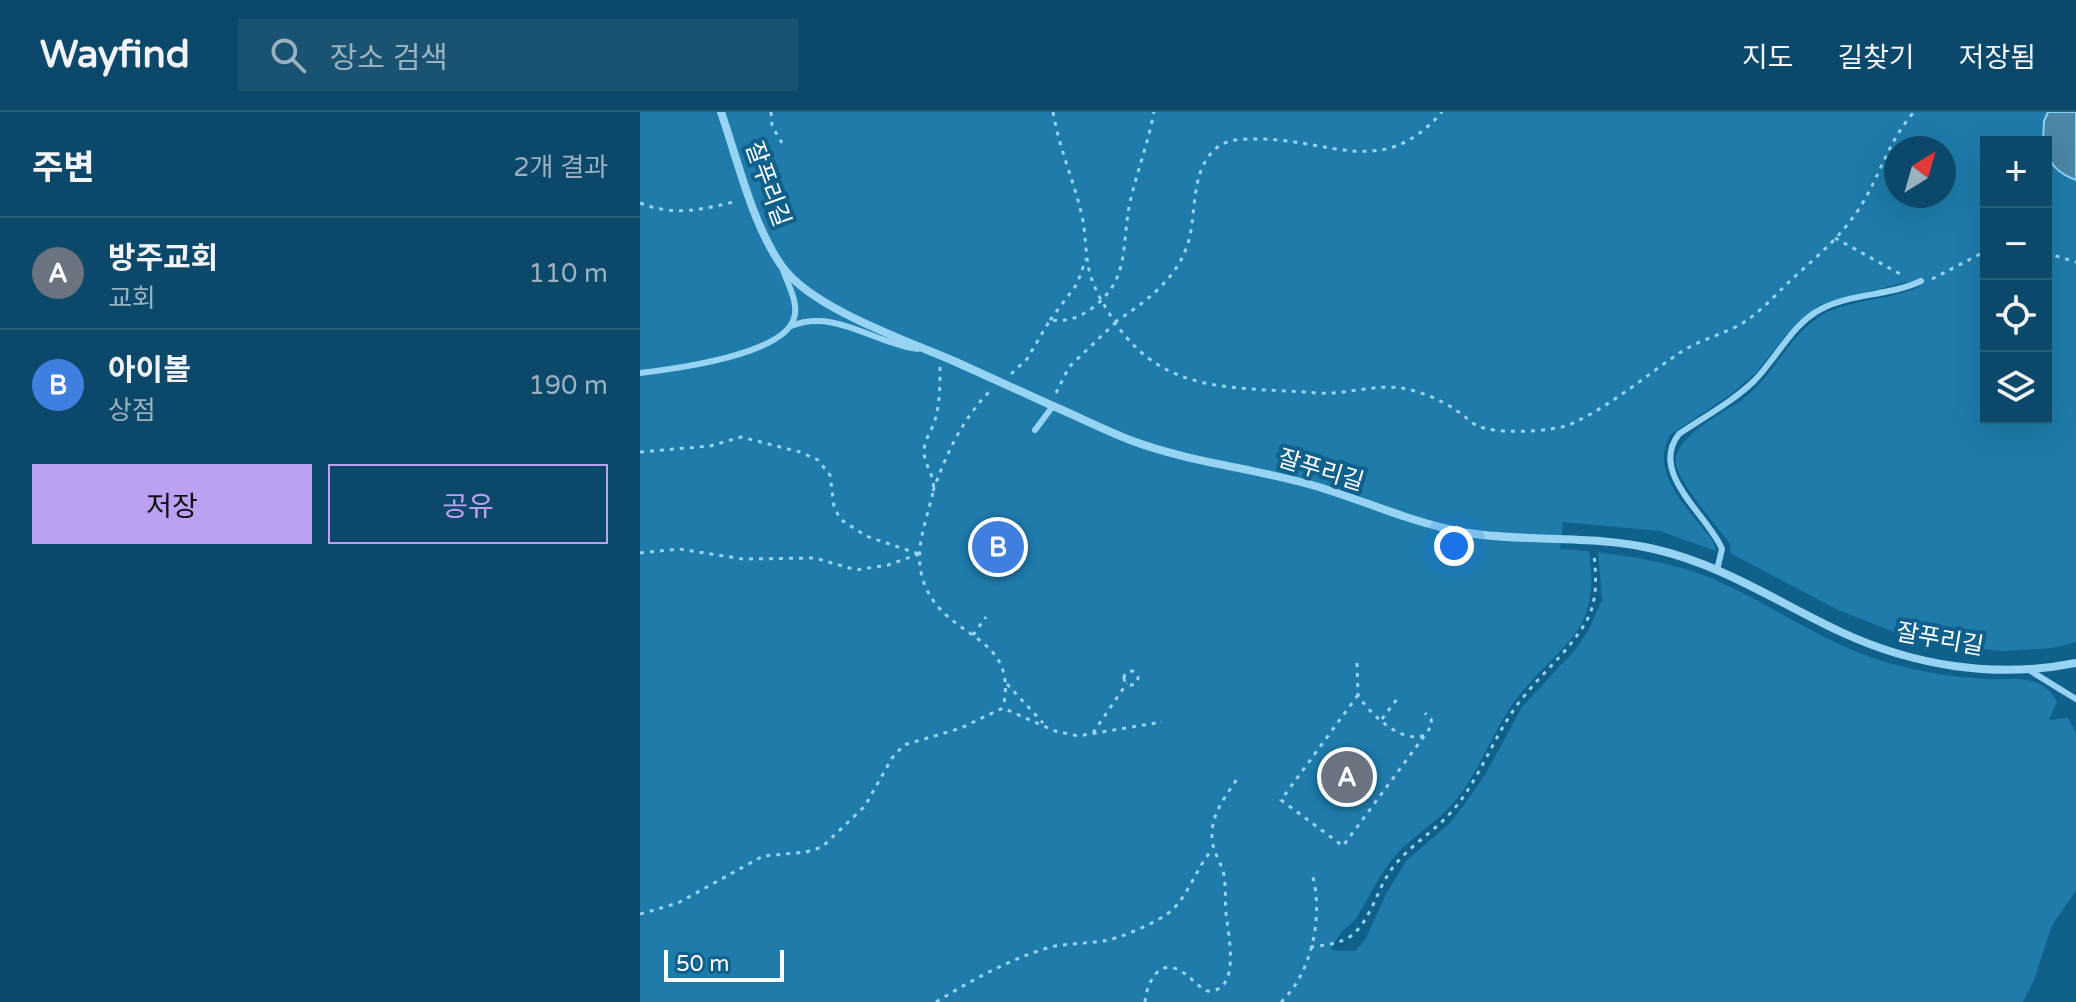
<!DOCTYPE html>
<html lang="ko">
<head>
<meta charset="utf-8">
<style>
	body { margin:0; font-family:"Varela Round","Noto Sans KR",sans-serif; background:#1a5271; color:#f1f3f6 }
	.controls { position:absolute; right:24px; top:24px; display:grid; overflow:hidden; border-radius:0px; box-shadow:0 8px 32px #0002 }
	.controls button { width:72px; height:72px; display:grid; place-items:center; padding:0; border:0; border-bottom:2px solid #2c607d; background:#0c4869; color:#f1f3f6; font:40px sans-serif }
	.compass { position:absolute; left:1244px; top:24px; width:72px; height:72px; border-radius:50%; background:#0c4869; box-shadow:0 8px 32px #0002; rotate:37deg }
	.scale { position:absolute; left:24px; bottom:20px; width:120px; box-sizing:border-box; padding-left:8px; border:4px solid #fff; border-top:0; font-size:22px; line-height:28px; white-space:nowrap; color:#fff; -webkit-text-stroke:6px #10608c; paint-order:stroke }
	.you { position:absolute; left:814px; top:434px; width:28px; height:28px; margin:-20px; border:6px solid #fff; border-radius:50%; background:#1a73e8; box-shadow:0 0 0 12px #1a73e833 }
	.badge { display:grid; place-items:center; width:52px; height:52px; border-radius:50%; background:#bca0f2; color:#fff; font-size:26px; font-weight:700 }
	.pin { position:absolute; translate:-50% -50%; border:4px solid #fff; box-shadow:0 2px 8px #0006 }
	.list { margin:0; padding:0; list-style:none }
	h2 { display:flex; justify-content:space-between; align-items:center; height:104px; margin:0; padding:0 32px; font-size:34px }
	h2 small { font-size:26px; font-weight:400; color:#9ab2c0 }
	.list li { display:grid; grid-template-columns:52px 1fr auto; gap:24px; align-items:center; box-sizing:border-box; height:112px; padding:0 32px; border-top:2px solid #2c607d }
	.list b { display:block; font-size:30px; white-space:nowrap }
	.list p { margin:0; font-size:26px; white-space:nowrap; color:#9ab2c0 }
	.list em { font-size:26px; font-style:normal; color:#9ab2c0 }
	.actions { display:flex; gap:16px; padding:24px 32px }
	.actions a { flex:1; padding:18px 0; border:2px solid #bca0f2; border-radius:0px; text-align:center; font-size:28px; color:#bca0f2 }
	.actions .main { background:#bca0f2; color:#111 }
	.icon { flex:none; width:44px; height:44px; fill:none; stroke:currentColor; stroke-width:2; stroke-linecap:round; stroke-linejoin:round }
	.map { position:relative; flex:none; width:1436px; height:890px; overflow:hidden }
	header { display:flex; align-items:center; gap:48px; box-sizing:border-box; height:112px; padding:0 40px; background:#0c4869; border-bottom:2px solid #2c607d }
	header strong { font-size:38px }
	nav { display:flex; gap:44px; margin-inline-start:auto; font-size:28px }
	.search { width:560px; height:72px; background:#1a5271; display:flex; align-items:center; gap:20px; box-sizing:border-box; padding:0 28px; border-radius:0px; color:#9ab2c0; font-size:30px }
	main { display:flex }
	aside { flex:1; background:#0c4869 }
	.map>svg:first-child { display:block }
	.green { fill:#1e7baa; fill-rule:evenodd }
	.water { fill:#4c87a6; stroke:#88d2f6; stroke-width:2 }
	.lines { fill:none; stroke-linecap:round; stroke-linejoin:round }
	.path { stroke:#97d3f2; stroke-width:3; stroke-dasharray:4 6; stroke-linecap:butt }
	.service { stroke:#97d3f2; stroke-width:6 }
	.minor { stroke:#97d3f2; stroke-width:8 }
	.minor-bridge { stroke:#97d3f2; stroke-width:8 }
	.labels { text-anchor:middle; stroke-width:8; stroke-linejoin:round; paint-order:stroke }
	.street-label { font-size:24px; fill:#fff; stroke:#10608c }
</style>
</head>
<body>
<header>
<strong>Wayfind</strong>
<div class="search"><svg class="icon" aria-label="search" viewBox="0 0 24 24"><circle cx="10" cy="10" r="6"/><path d="M15 15l6 6"/></svg>장소 검색</div>
<nav><a>지도</a><a>길찾기</a><a>저장됨</a></nav>
</header>
<main>
<aside>
<h2>주변<small>2개 결과</small></h2>
<ul class="list">
<li><span class="badge" style="background:#6b7280">A</span><div><b>방주교회</b><p>교회</p></div><em>110 m</em></li>
<li><span class="badge" style="background:#3f7fe0">B</span><div><b>아이볼</b><p>상점</p></div><em>190 m</em></li>
</ul>
<div class="actions"><a class="main">저장</a><a>공유</a></div>
</aside>
<div class="map">
<svg width="1436" height="890" viewBox="0 0 1436 890">
	<rect width="100%" height="100%" fill="#10608c"/>
	<path class="green" d="M0,0h1436v530l-23,6 -51,3 -82,-9 -82,-32 -108,-57v-9c-12,-17 -52,-62 -54,-80 -3,-28 48,-51 67,-65 32,-25 46,-64 79,-84 30,-17 69,-14 99,-29l-15,-4 -87,23 -33,30 -30,38 -26,22 -60,40c-22,39 21,76 43,106l3,10 -56,-20 -97,-9 -3,27 29,2c11,81 -21,86 -67,141 -25,29 -37,68 -60,100 -20,28 -44,39 -66,63 -17,19 -26,41 -39,62 -5,8 -13,11 -17,17 -4,5 -6,11 -9,16l24,1 10,-11 22,-48 19,-31 44,-38 13,-17 22,-31 37,-68 53,-57 13,-19 14,-31 -4,-48c36,5 74,11 108,24 62,25 118,69 183,87 32,9 64,14 97,16 15,1 34,-2 49,3 10,4 18,10 22,20l-8,18 19,-2 8,15v158l-24,34 -18,55 -11,22h-1383zM1346,30h60v276h-60zM1256,36h48v48h-48z"/>
	<path class="water" d="M1408,0h28v68c-19,-7 -30,-18 -30,-38h-3l1,-21z"/>
	<g class="lines">
		<path class="path" d="M131,0l1,14 10,17
			M413,0c6,36 21,69 29,104 4,18 3,36 7,54 5,20 16,37 27,54 51,73 122,62 201,69 28,2 57,-9 84,-5 19,3 41,12 56,23 7,4 12,10 19,14 17,10 77,7 95,-1 40,-18 74,-48 110,-72 18,-12 41,-17 60,-28 19,-11 34,-29 50,-44 22,-20 46,-40 63,-64 25,-34 31,-71 60,-104
			M0,91c34,14 64,6 98,-2
			M1195,126l67,37
			M1406,141l30,9
			M1292,167l54,-28
			M410,208l27,-36 9,-25
			M475,210c28,-18 59,-41 71,-73 13,-33 1,-79 33,-103 10,-7 24,-7 36,-7 75,-1 127,42 187,-27
			M300,255c0,16 0,34 -4,49 -2,12 -12,23 -12,35 0,15 12,24 9,41 -7,32 -22,62 -7,96 24,53 93,46 77,120
			M371,262l16,-15 23,-39c16,2 28,-2 41,-11 40,-29 30,-64 39,-107 7,-30 18,-59 24,-90
			M416,281l13,-26 45,-43
			M0,340l70,-6 31,-9 59,15 18,8 12,15 4,31 6,13 26,17 53,18
			M293,379c13,-36 29,-72 57,-100
			M0,441l39,-4 64,10 72,-1 41,12 32,-5 31,-11
			M333,523l13,-18
			M717,551l1,32 4,6c13,17 41,43 63,34l7,-10 -1,-6 -6,-6
			M484 566a7 7 0 1 1 14 0a7 7 0 1 1-14 0Z
			M367,572l36,39
			M718,583l-77,105 62,46 82,-111
			M742,607l18,-24
			M453,621l34,-50
			M0,802l38,-11 85,-47 43,-4 16,-5 43,-41 27,-48 12,-13 57,-17 42,-20 52,23 23,5 84,-14
			M670,835c15,-2 29,-3 41,-11 19,-15 25,-43 38,-63 17,-26 45,-40 65,-64 29,-35 42,-80 71,-114 21,-26 46,-46 62,-75 11,-21 9,-44 7,-66
			M296,890c36,-22 70,-41 111,-54 18,-5 37,-4 56,-7 16,-2 55,-19 68,-30 18,-16 25,-43 41,-61
			M505,890c2,-19 13,-44 36,-31 10,6 16,15 26,20 35,2 21,-57 19,-78 -1,-13 0,-25 -2,-38 -3,-15 -13,-24 -12,-41 0,-21 14,-38 25,-55
			M641,890c31,-29 42,-85 32,-125"/>
		<path class="service" d="M151,214c44,-18 84,18 127,23
			M0,261c33,-4 144,-18 154,-55 5,-15 -6,-33 -11,-48
			M395,318l18,-24
			M1077,458l5,-21c-14,-34 -74,-76 -43,-115 25,-17 53,-32 75,-53 22,-22 38,-57 67,-72 30,-16 69,-13 100,-28
			M1389,558l47,29"/>
		<path class="minor" d="M81,0c17,49 31,111 60,153 29,43 127,76 175,97
			M413,294c26,11 51,24 77,34 58,22 122,28 182,45 51,15 98,37 150,47 63,11 129,2 192,17 67,15 125,54 187,83 73,34 155,47 235,31"/>
		<path class="minor-bridge" d="M316,250l97,44"/>
	</g>
	<g class="labels">
		<g class="street-label">
			<text transform="translate(128 72) rotate(70)" y="8">잘푸리길</text>
			<text transform="translate(681 358) rotate(17)" y="8">잘푸리길</text>
			<text transform="translate(1300 527) rotate(10)" y="8">잘푸리길</text>
		</g>
	</g>
</svg>
<div class="controls">
<button>+</button>
<button>−</button>
<button><svg class="icon" aria-label="locate" viewBox="0 0 24 24"><circle cx="12" cy="12" r="6"/><path d="M12 2v4M12 18v4M2 12h4M18 12h4"/></svg></button>
<button><svg class="icon" aria-label="layers" viewBox="0 0 24 24"><path d="M12 4l9 5-9 5-9-5zM3 14l9 5 9-5"/></svg></button>
</div>
<svg class="compass" viewBox="-18 -18 36 36"><path d="M0-13l5 13h-10z" fill="#e53935"/><path d="M0 13l5-13h-10z" fill="#9ab2c0"/></svg>
<div class="scale">50 m</div>
<div class="you"></div>
<div class="pin badge" style="left:707px;top:665px;background:#6b7280">A</div>
<div class="pin badge" style="left:358px;top:435px;background:#3f7fe0">B</div>
</div>
</main>
</body>
</html>
